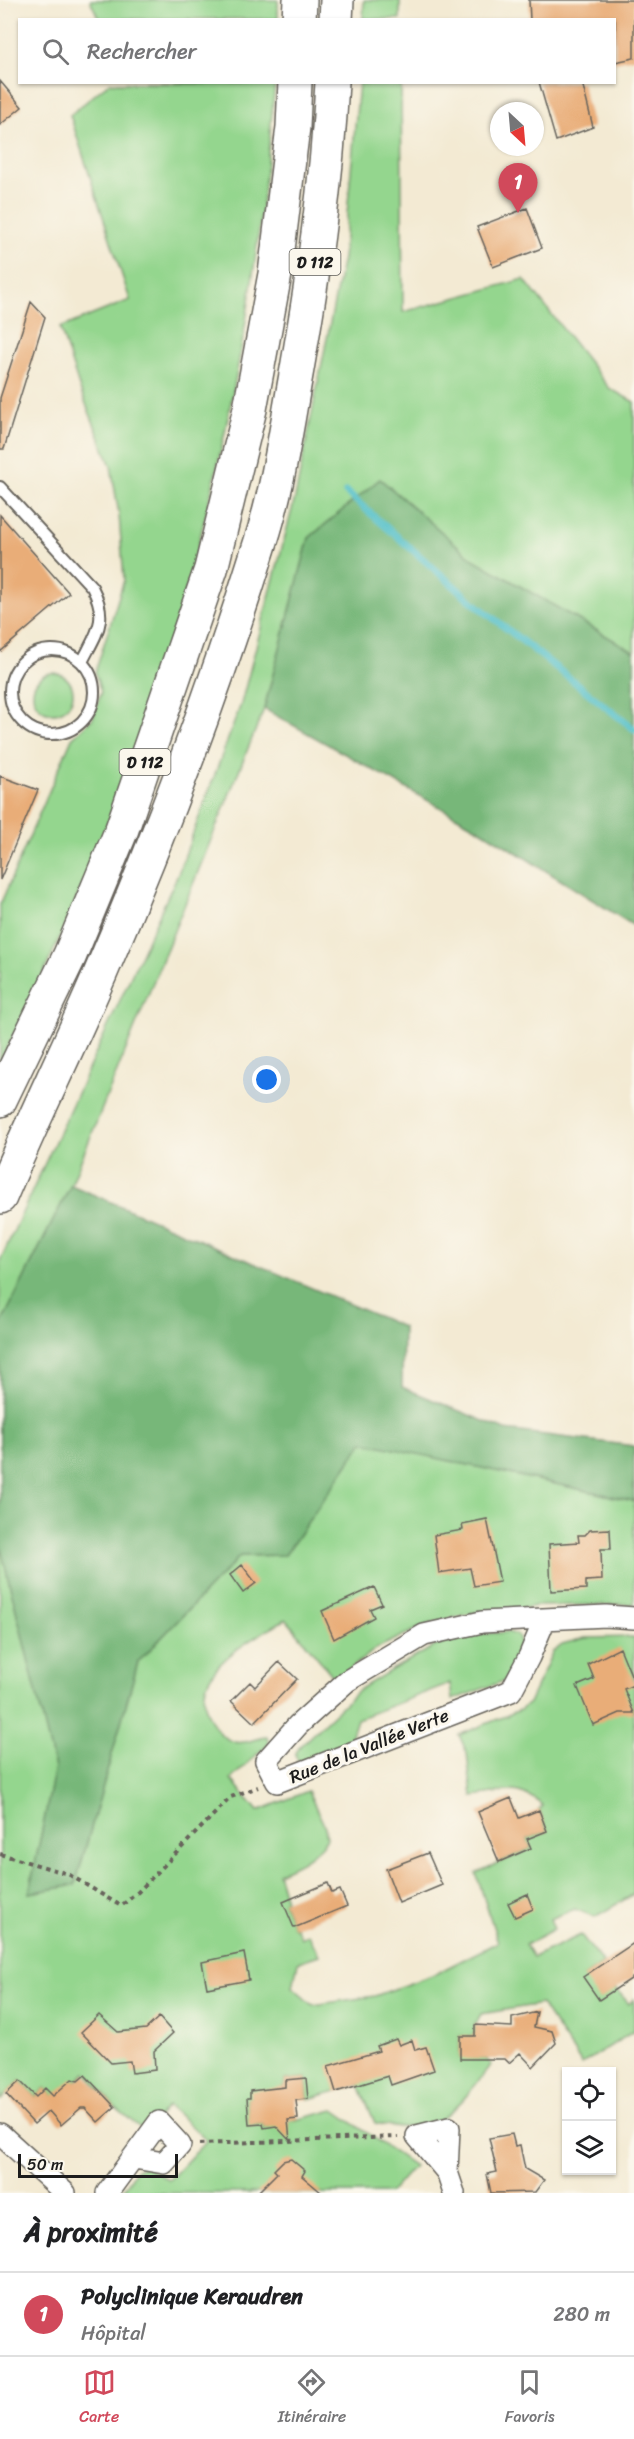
<!DOCTYPE html>
<html lang="fr">
<head>
<meta charset="utf-8">
<style>
	body { margin:0; font-family:Sriracha,sans-serif; background:#f2f2f2; color:#202124 }
	.controls { position:absolute; right:18px; bottom:18px; display:grid; overflow:hidden; border-radius:0px; box-shadow:0 2px 4px #0004 }
	.controls button { width:54px; height:54px; display:grid; place-items:center; padding:0; border:0; border-bottom:2px solid #e0e0e0; background:#fff; color:#202124; font:30px sans-serif }
	.compass { position:absolute; left:490px; top:102px; width:54px; height:54px; border-radius:50%; background:#fff; box-shadow:0 2px 4px #0004; rotate:154deg }
	.scale { position:absolute; left:18px; bottom:15px; width:160px; box-sizing:border-box; padding-left:6px; border:3px solid #1c1c1c; border-top:0; font-size:16px; line-height:21px; white-space:nowrap; color:#1c1c1c; -webkit-text-stroke:4px #fbf7ec; paint-order:stroke }
	.you { position:absolute; left:267px; top:1080px; width:21px; height:21px; margin:-15px; border:4px solid #fff; border-radius:50%; background:#1a73e8; box-shadow:0 0 0 9px #1a73e833 }
	.badge { display:grid; place-items:center; width:39px; height:39px; border-radius:50%; background:#d1495b; color:#fff; font-size:20px; font-weight:700 }
	.pin { position:absolute; translate:-50% -50px; filter:drop-shadow(0 2px 3px #0008) }
	.pin::after { content:''; position:absolute; top:32px; width:21px; height:18px; background:inherit; clip-path:polygon(0 0,100% 0,50% 100%) }
	.list { margin:0; padding:0; list-style:none }
	h2 { display:flex; justify-content:space-between; align-items:center; height:78px; margin:0; padding:0 24px; font-size:26px }
	h2 small { font-size:20px; font-weight:400; color:#757577 }
	.list li { display:grid; grid-template-columns:39px 1fr auto; gap:18px; align-items:center; box-sizing:border-box; height:84px; padding:0 24px; border-top:2px solid #e0e0e0 }
	.list b { display:block; font-size:22px; white-space:nowrap }
	.list p { margin:0; font-size:20px; white-space:nowrap; color:#757577 }
	.list em { font-size:20px; font-style:normal; color:#757577 }
	.icon { flex:none; width:33px; height:33px; fill:none; stroke:currentColor; stroke-width:2; stroke-linecap:round; stroke-linejoin:round }
	.map { position:relative; flex:none; width:634px; height:2193px; overflow:hidden }
	.search { position:absolute; background:#fff; box-shadow:0 2px 4px #0004; left:18px; right:18px; top:18px; height:66px; display:flex; align-items:center; gap:15px; box-sizing:border-box; padding:0 21px; border-radius:0px; color:#757577; font-size:22px }
	.sheet { height:162px; background:#fff }
	nav { display:flex; justify-content:space-around; align-items:center; box-sizing:border-box; height:84px; border-top:2px solid #e0e0e0; background:#fff; font-size:16px; color:#757577 }
	nav a { display:grid; justify-items:center; gap:3px }
	nav .on { color:#d1495b }
	.map>svg:first-child { display:block }
	.green { fill:#94d68e; stroke:#587955; stroke-width:1.5 }
	.forest { fill:#77b779; stroke:#4a6a4a; stroke-width:1.5 }
	.lines { fill:none; stroke-linecap:round; stroke-linejoin:round }
	.stream { stroke:#51bfc8; stroke-width:7 }
	.building { fill:#e9ad78 }
	.service-casing { stroke:#67645c; stroke-width:14 }
	.minor-casing { stroke:#67645c; stroke-width:24 }
	.trunk-casing { stroke:#67645c; stroke-width:36 }
	.path { stroke:#67645c; stroke-width:4; stroke-dasharray:4.5 4.5; stroke-linecap:butt }
	.service { stroke:#fff; stroke-width:10 }
	.minor { stroke:#fff; stroke-width:21 }
	.trunk { stroke:#fff; stroke-width:33 }
	.labels { text-anchor:middle; stroke-width:6; stroke-linejoin:round; paint-order:stroke }
	.shield { fill:#fbf7ec; stroke:#5f5e5a; stroke-width:1.5 }
	.shield-label { font-size:16px; font-weight:bold; fill:#1c1c1c }
	.street-label { font-size:18px; fill:#1c1c1c; stroke:#fbf7ec }
</style>
</head>
<body>
<div class="map">
<svg width="634" height="2193" viewBox="0 0 634 2193">
	<rect width="100%" height="100%" fill="#fbf7ec"/>
	<filter id="ink" filterUnits="userSpaceOnUse"><feTurbulence type="fractalNoise" baseFrequency=".0167" numOctaves="2"/><feDisplacementMap in="SourceGraphic" scale="12" xChannelSelector="R" yChannelSelector="G"/><feConvolveMatrix kernelMatrix="1 2 1 2 8 2 1 2 1" color-interpolation-filters="sRGB"/></filter>
	<filter id="wash" filterUnits="userSpaceOnUse"><feTurbulence type="fractalNoise" baseFrequency=".008" numOctaves="4" result="noise"/><feDisplacementMap in="SourceGraphic" scale="24" xChannelSelector="R" yChannelSelector="G"/><feGaussianBlur stdDeviation="1.35" result="paint"/><feColorMatrix in="noise" values="0 0 0 0 0 0 0 0 0 0 0 0 0 0 0 0 0 1.4 0 .05"/><feComposite in="paint" operator="in"/></filter>
	<g filter="url(#wash)">
		<rect width="100%" height="100%" fill="#f3ead3"/>
		<path class="green" d="M90,0h188v19h-179z
			M364,0h36v19h-37z
			M109,83h166c-8,85 -17,170 -32,255 -43,251 -127,498 -243,724v-157l72,-167 21,-20 8,-26 -6,-19 29,-93 -5,-65 -8,-49 -31,-77 -20,-61 70,-28 -60,-185z
			M359,83h42l2,229 121,-33 85,109 25,14v250l-161,-93 -93,-80 -71,59 -45,171 -193,476 -71,141v-65l178,-387 63,-170 54,-206 48,-240z
			M33 693a20 20 0 1 1 40 0a20 20 0 1 1-40 0Z
			M363,1442l271,59v103l-98,2 -33,6 -23,-1 -54,14 -49,23 -41,32 -50,-61c-32,19 -102,53 -76,99 6,11 12,21 25,24 12,3 21,-5 32,-5l2,6 -38,36 27,32 50,-20 17,36 2,11c-14,20 -28,26 -49,35l8,27 -3,2 11,26 2,-1 5,11 7,-4 11,21 -21,7 -5,25 20,18 62,-9 60,-22 63,-32 -22,-69 55,-25 -4,-9 20,-8 -8,-21 4,-4c-28,-25 -40,-12 -71,-10l-5,-43 -8,-18 61,-25 9,-7 24,-52 9,-7 23,-6 49,-1v257l-39,23 -20,-8 -25,10 4,10 -29,16 8,12 48,-22 22,28 -19,14 32,12 13,15 5,-5v32l-52,33 -41,-60 -60,10 -6,11v11h-15v22l26,1 6,5c-38,47 -52,74 -117,59l-16,-38 -51,14 -2,-21 -21,2v7l-38,12 3,26 13,-1 1,4 70,-18 80,56 -24,27h-269l15,-23 9,-5 24,15 38,-40 -39,-34 -23,26 -30,-25 -29,-34 -31,25 -10,-10 -9,9 -16,-16 -20,20v-556l55,223 -26,125 46,-8 63,-223 102,-106 45,-1z
			M508,1632l10,3 4,12 -18,34 -52,19 -2,-17 -93,36 -8,25 -50,18 -4,-7 4,-8 61,-58 38,-23 39,-21 33,-10z"/>
		<path class="forest" d="M380,479l93,80 161,93v274l-155,-97 -215,-120 45,-171z
			M71,1185l332,142 -1,60 103,43 129,16v55l-271,-59 -78,113 -45,1 -102,106 -63,223 -46,8 26,-125 -55,-223v-219z"/>
		<g class="lines">
			<path class="stream" d="M346,492l123,107 165,130"/>
		</g>
		<g id="blocks">
			<path class="building" d="M529,0h105v58l-19,4v-42h-85z
				M0,81l22,26 -22,18z
				M539,82h43l11,45 -37,14z
				M527,208l15,40 -49,19 -16,-40z
				M31,302l14,15 -41,132h-4v-51z
				M0,515l69,78 -69,59z
				M0,776l38,14 -38,90z
				M487,1519l13,63 -26,4 -4,-18 -31,5 -5,-38 29,-5 -1,-6z
				M610,1529l1,20h-10l1,31 -16,1v8l-35,2 -2,-47 30,-2 -1,-7h7l5,-5z
				M242,1565l14,18 -13,10 -13,-18z
				M374,1587l8,17 -12,5 4,8 -40,22 -12,-28z
				M620,1648l14,34v3l-10,4 10,24h-14l-27,12 -16,-39 17,-7 -6,-15z
				M279,1662l18,17 -43,44 -23,-22 19,-19 5,5z
				M511,1798l8,20 20,-8 8,21 -20,8 4,9 -32,14 -21,-50z
				M428,1853l14,32 -43,18 -13,-34z
				M328,1883l4,10 8,-3 7,16 -53,22 -11,-26z
				M527,1894l6,15 -18,8 -7,-14z
				M634,1943v34l-35,23 -16,-23z
				M244,1953l5,27 -42,8 -5,-26z
				M537,2012l-3,15 18,4 4,12 -23,24 -13,-14 -11,10 -4,-4h-45v-23h15v-11l37,2v-9z
				M99,2015l19,17 28,-3 13,-12 14,16 -19,18 1,19 -23,3 -2,-12 -19,2 -30,-31z
				M396,2039l3,6 13,-5 3,10 11,-3 8,23 -43,15 -3,-9 -52,16 -8,-26 51,-15 -2,-5z
				M85,2075l30,32 -17,15 -13,-14h-4l-20,17 -12,-14 -15,13 -28,-30 14,-13 16,16 9,-9 8,8 19,-17 6,2z
				M306,2078l2,21 -12,1 2,19 -10,1 2,21 -14,-15 -12,2 -1,-4 -14,1 -2,-27h3v-7l35,-4v-7z
				M512,2134l3,12 5,-1 5,24 19,11 -9,12 -44,1 -4,-19 10,-2 -8,-34z
				M291,2159l14,12 -3,5 20,17h-65l20,-20 -3,-3 9,-9z"/>
		</g>
	</g>
	<g filter="url(#ink)">
		<use href="#blocks" fill-opacity="0" stroke="#67645c" stroke-width="1.5"/>
		<g class="lines">
			<g class="service-casing">
				<path id="service" d="M0,487l92,100c17,33 5,45 -10,75
					M10 692a42 42 0 1 1 84 0a42 42 0 1 1-84 0Z"/>
			</g>
			<g class="minor-casing">
				<path id="minor" d="M545,1619l-16,38 -18,34 -234,91 -11,-21 32,-36 49,-44 77,-46 58,-13 124,-6 28,2
					M0,2134l65,59
					M447,2172l2,-44 -32,8 30,36 7,21
					M107,2193l52,-71 21,23 -16,18 -30,-5"/>
			</g>
			<g class="trunk-casing">
				<path id="trunk" d="M299,20l1,-20
					M336,20l1,-20
					M0,1100l70,-145 52,-126 89,-260 39,-160 25,-135 18,-147 2,-45
					M0,1197c32,-76 69,-150 101,-225 61,-141 115,-285 160,-431 16,-50 24,-104 33,-155 18,-101 33,-201 38,-304"/>
			</g>
			<path class="path" d="M0,1854l68,20 53,32 17,-14 93,-95 27,-10
				M199,2144l199,-7"/>
			<use href="#service" class="service"/>
			<use href="#minor" class="minor"/>
			<use href="#trunk" class="trunk"/>
		</g>
	</g>
	<g class="labels">
		<g class="shield">
			<rect x="289.5" y="249" width="51" height="26" rx="4.5"/>
			<rect x="119.5" y="749" width="51" height="26" rx="4.5"/>
		</g>
		<g class="shield-label">
			<text x="315" y="268">D 112</text>
			<text x="145" y="768">D 112</text>
		</g>
		<g class="street-label">
			<text transform="translate(369 1746) rotate(-22)" y="6">Rue de la Vallée Verte</text>
		</g>
	</g>
</svg>
<div class="controls">
<button><svg class="icon" aria-label="locate" viewBox="0 0 24 24"><circle cx="12" cy="12" r="6"/><path d="M12 2v4M12 18v4M2 12h4M18 12h4"/></svg></button>
<button><svg class="icon" aria-label="layers" viewBox="0 0 24 24"><path d="M12 4l9 5-9 5-9-5zM3 14l9 5 9-5"/></svg></button>
</div>
<svg class="compass" viewBox="-18 -18 36 36"><path d="M0-13l5 13h-10z" fill="#e53935"/><path d="M0 13l5-13h-10z" fill="#757577"/></svg>
<div class="scale">50 m</div>
<div class="you"></div>
<div class="pin badge" style="left:518px;top:213px">1</div>
<div class="search"><svg class="icon" aria-label="search" viewBox="0 0 24 24"><circle cx="10" cy="10" r="6"/><path d="M15 15l6 6"/></svg>Rechercher</div>
</div>
<section class="sheet">
<h2>À proximité<small></small></h2>
<ul class="list">
<li><span class="badge">1</span><div><b>Polyclinique Keraudren</b><p>Hôpital</p></div><em>280 m</em></li>
</ul>
</section>
<nav>
<a class="on"><svg class="icon" aria-label="map" viewBox="0 0 24 24"><path d="M3 6l6-2 6 2 6-2v14l-6 2-6-2-6 2zM9 4v14M15 6v14"/></svg>Carte</a>
<a><svg class="icon" aria-label="directions" viewBox="0 0 24 24"><path d="M12 3l9 9-9 9-9-9zM9 14v-3h6M13 9l2 2-2 2"/></svg>Itinéraire</a>
<a><svg class="icon" aria-label="saved" viewBox="0 0 24 24"><path d="M7 4h10v16l-5-4-5 4z"/></svg>Favoris</a>
</nav>
</body>
</html>
